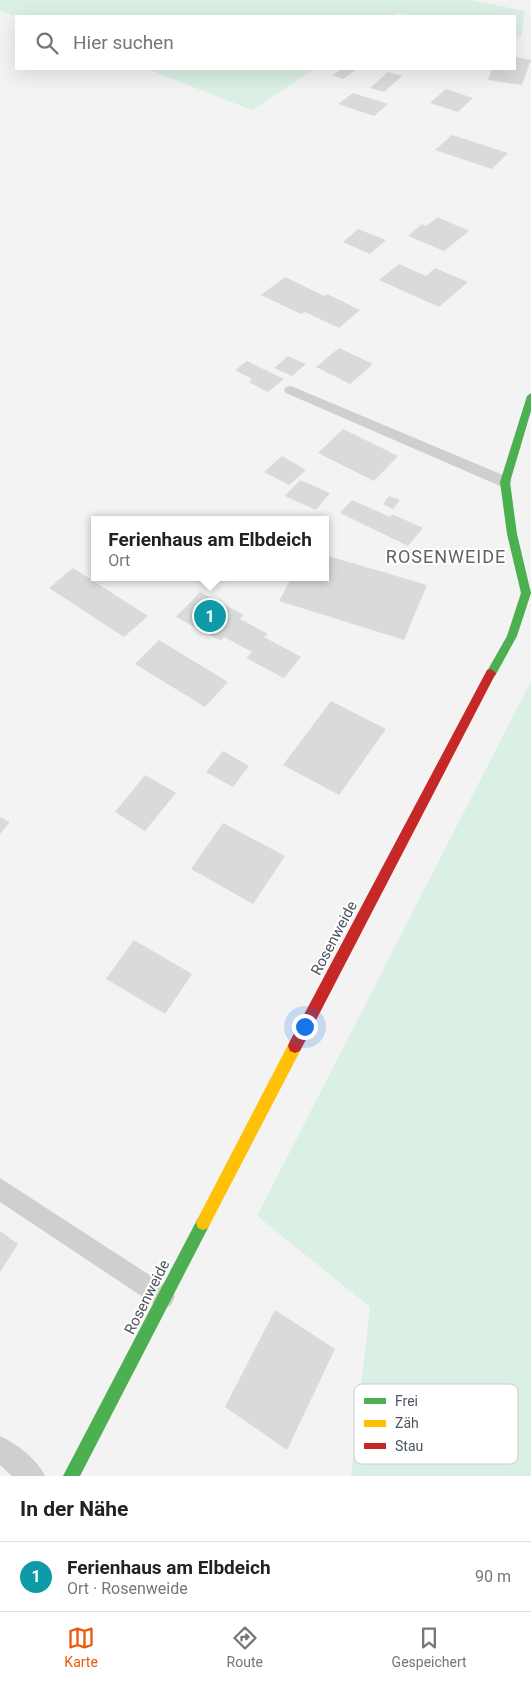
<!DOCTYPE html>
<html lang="de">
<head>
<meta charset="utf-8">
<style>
	body { margin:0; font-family:Roboto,sans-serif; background:#f2f2f2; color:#222 }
	.you { position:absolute; left:304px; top:1026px; width:18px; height:18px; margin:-12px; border:4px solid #fff; border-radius:50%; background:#1a73e8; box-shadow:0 0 0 8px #1a73e833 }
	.badge { display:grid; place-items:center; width:32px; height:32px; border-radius:50%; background:#ea580c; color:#fff; font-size:16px; font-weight:700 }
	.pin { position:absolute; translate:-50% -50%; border:2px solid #fff; box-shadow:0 1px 5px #0006 }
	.popup { position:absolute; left:91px; top:516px; width:238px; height:65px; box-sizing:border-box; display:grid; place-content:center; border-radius:0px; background:#fff; filter:drop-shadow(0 1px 4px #0005); font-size:16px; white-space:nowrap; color:#767676 }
	.popup b { font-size:19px; color:#222 }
	.popup::after { content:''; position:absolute; left:50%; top:100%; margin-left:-10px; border:10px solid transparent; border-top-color:#fff }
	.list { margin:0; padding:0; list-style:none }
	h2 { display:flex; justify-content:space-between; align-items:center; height:65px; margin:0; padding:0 20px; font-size:21px }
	h2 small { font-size:16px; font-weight:400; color:#767676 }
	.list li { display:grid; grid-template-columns:32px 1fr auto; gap:15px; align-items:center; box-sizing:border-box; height:70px; padding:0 20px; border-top:1px solid #e0e0e0 }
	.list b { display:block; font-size:19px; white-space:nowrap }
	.list p { margin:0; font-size:16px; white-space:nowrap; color:#767676 }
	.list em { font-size:16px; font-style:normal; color:#767676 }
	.icon { flex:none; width:28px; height:28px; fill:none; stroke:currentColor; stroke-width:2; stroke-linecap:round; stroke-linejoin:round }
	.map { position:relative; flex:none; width:531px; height:1476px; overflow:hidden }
	.search { position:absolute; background:#fff; box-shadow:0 5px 20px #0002; left:15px; right:15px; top:15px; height:55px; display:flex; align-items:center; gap:12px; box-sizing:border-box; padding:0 18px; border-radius:0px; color:#767676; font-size:19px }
	.sheet { height:135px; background:#fff }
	nav { display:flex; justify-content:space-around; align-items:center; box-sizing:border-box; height:70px; border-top:1px solid #e0e0e0; background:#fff; font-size:14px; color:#767676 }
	nav a { display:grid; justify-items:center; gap:2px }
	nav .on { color:#ea580c }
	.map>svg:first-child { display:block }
	.green { fill:#daf0e4 }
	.building { fill:#d9dadc }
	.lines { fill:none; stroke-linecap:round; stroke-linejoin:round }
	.lane { fill:#cdcfd1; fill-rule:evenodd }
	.fast { fill:#4caf50; fill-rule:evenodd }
	.slow { fill:#ffc107; fill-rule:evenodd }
	.jam { fill:#c62828; fill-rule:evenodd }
	.labels { text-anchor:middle; stroke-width:4; stroke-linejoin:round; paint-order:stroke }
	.street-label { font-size:15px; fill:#4b545f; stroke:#fff }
	.quarter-label { font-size:18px; letter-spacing:1px; fill:#5f6267; stroke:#fff }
	.key { fill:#fff; stroke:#c9cccf; stroke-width:1 }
	.key-label { font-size:14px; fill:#4b545f }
</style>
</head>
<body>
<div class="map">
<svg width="531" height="1476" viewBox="0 0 531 1476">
	<rect width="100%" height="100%" fill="#f3f3f3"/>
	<path class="green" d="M0,0h470l55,11 -4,26 -6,-1v-20h-104l-14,-3 -5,3 -376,1 -16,-7z
		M147,69h167l-62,41z
		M531,681v795h-180l19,-169 -113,-91z"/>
	<path class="building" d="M515,57l16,3 -9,25 -34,-5 4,-11h23z
		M342,69h15l-14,10 -11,-4z
		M388,72l14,4 -18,16 -14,-4z
		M446,89l27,9 -15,14 -28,-9z
		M353,93l35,11 -14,12 -36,-12z
		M452,135l56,18 -16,16 -57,-19z
		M438,217l31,14 -25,20 -36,-15 14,-12 4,2z
		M358,229l28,11 -16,14 -27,-12z
		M399,264l27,12 9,-8 33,14 -29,25 -60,-27z
		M285,277l39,19 3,-2 33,16 -21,18 -34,-16 -4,2 -40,-19z
		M339,348l34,16 -23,20 -34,-17z
		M288,356l18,8 -14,12 -18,-8z
		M247,361l37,18 -16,13 -19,-10 3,-3 -17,-9z
		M343,429l55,27 -24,25 -56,-28z
		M282,456l24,14 -17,15 -25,-13z
		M300,480l30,13 -14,17 -31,-14z
		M389,496l11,4 -7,9 -10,-5z
		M352,500l38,17 2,-3 31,14 -15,18 -68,-33z
		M325,555l102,30 -23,55 -125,-39 13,-24h33z
		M73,568l75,48 -24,21 -75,-49z
		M200,592l44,23 -4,4 28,15 -4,3 37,20 -17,21 -38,-20 6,-6 -28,-15 -3,4 -45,-24z
		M159,640l69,42 -23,25 -70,-43z
		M331,701l55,28 -47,66 -56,-30z
		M223,751l26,15 -16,21 -27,-15z
		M145,775l31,18 -31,38 -30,-19z
		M0,817l10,5 -10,12z
		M223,823l62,33 -32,48 -62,-35z
		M134,940l58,34 -27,40 -59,-35z
		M0,1231l18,13 -18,28z
		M275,1310l60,39 -48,101 -62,-43z"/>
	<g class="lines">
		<path class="lane" d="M291,386l219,92 2,4 -7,5 -5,-1 -214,-93 -2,-3 2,-3z
			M0,1178l171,111 4,8 -4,8 -8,4 -8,-4 -155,-103z
			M0,1436c16,7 38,24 45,40h-33l-12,-11z"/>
		<path class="fast" d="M531,393v18l-21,71 7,52 14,59 -14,43 -22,40 -4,1 -5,-4 21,-37 14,-43 -14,-59 -7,-52 27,-86z
			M203,1216l5,2 2,5 -2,5 -128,248h-17l135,-258z"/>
		<path class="slow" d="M295,1039l5,2 2,5 -2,5 -92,177 -5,2 -5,-2 -2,-5 2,-5 92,-177z"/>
		<path class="jam" d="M491,669l5,4 -196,378 -5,2 -5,-2 -2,-5 2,-5 197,-371z"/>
	</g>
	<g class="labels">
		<g class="street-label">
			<text transform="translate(334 938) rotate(-62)" y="5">Rosenweide</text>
			<text transform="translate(147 1297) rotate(-63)" y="5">Rosenweide</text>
		</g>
		<g class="quarter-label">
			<text x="446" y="563">ROSENWEIDE</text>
		</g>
	</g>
	<rect x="354" y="1384" width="164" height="80" rx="8" class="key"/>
	<rect x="364" y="1398" width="22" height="6" fill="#4caf50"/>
	<rect x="364" y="1420" width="22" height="7" fill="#ffc107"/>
	<rect x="364" y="1443" width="22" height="6" fill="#c62828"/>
	<g class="key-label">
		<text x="395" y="1406">Frei</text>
		<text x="395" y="1428">Zäh</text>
		<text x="395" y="1451">Stau</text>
	</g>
</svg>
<div class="you"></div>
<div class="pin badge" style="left:210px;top:616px;background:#0f9aa8">1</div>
<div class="popup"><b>Ferienhaus am Elbdeich</b>Ort</div>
<div class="search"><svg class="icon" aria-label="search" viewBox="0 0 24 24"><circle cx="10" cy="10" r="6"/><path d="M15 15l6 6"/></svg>Hier suchen</div>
</div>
<section class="sheet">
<h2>In der Nähe<small></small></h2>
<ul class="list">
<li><span class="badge" style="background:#0f9aa8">1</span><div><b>Ferienhaus am Elbdeich</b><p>Ort · Rosenweide</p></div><em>90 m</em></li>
</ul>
</section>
<nav>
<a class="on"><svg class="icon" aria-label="map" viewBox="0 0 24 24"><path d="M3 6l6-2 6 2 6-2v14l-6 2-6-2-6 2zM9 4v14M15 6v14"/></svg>Karte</a>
<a><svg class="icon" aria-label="directions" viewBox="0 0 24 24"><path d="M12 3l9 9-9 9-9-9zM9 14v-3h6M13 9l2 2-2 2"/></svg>Route</a>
<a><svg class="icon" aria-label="saved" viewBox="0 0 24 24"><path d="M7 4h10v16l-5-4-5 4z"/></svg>Gespeichert</a>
</nav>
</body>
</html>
